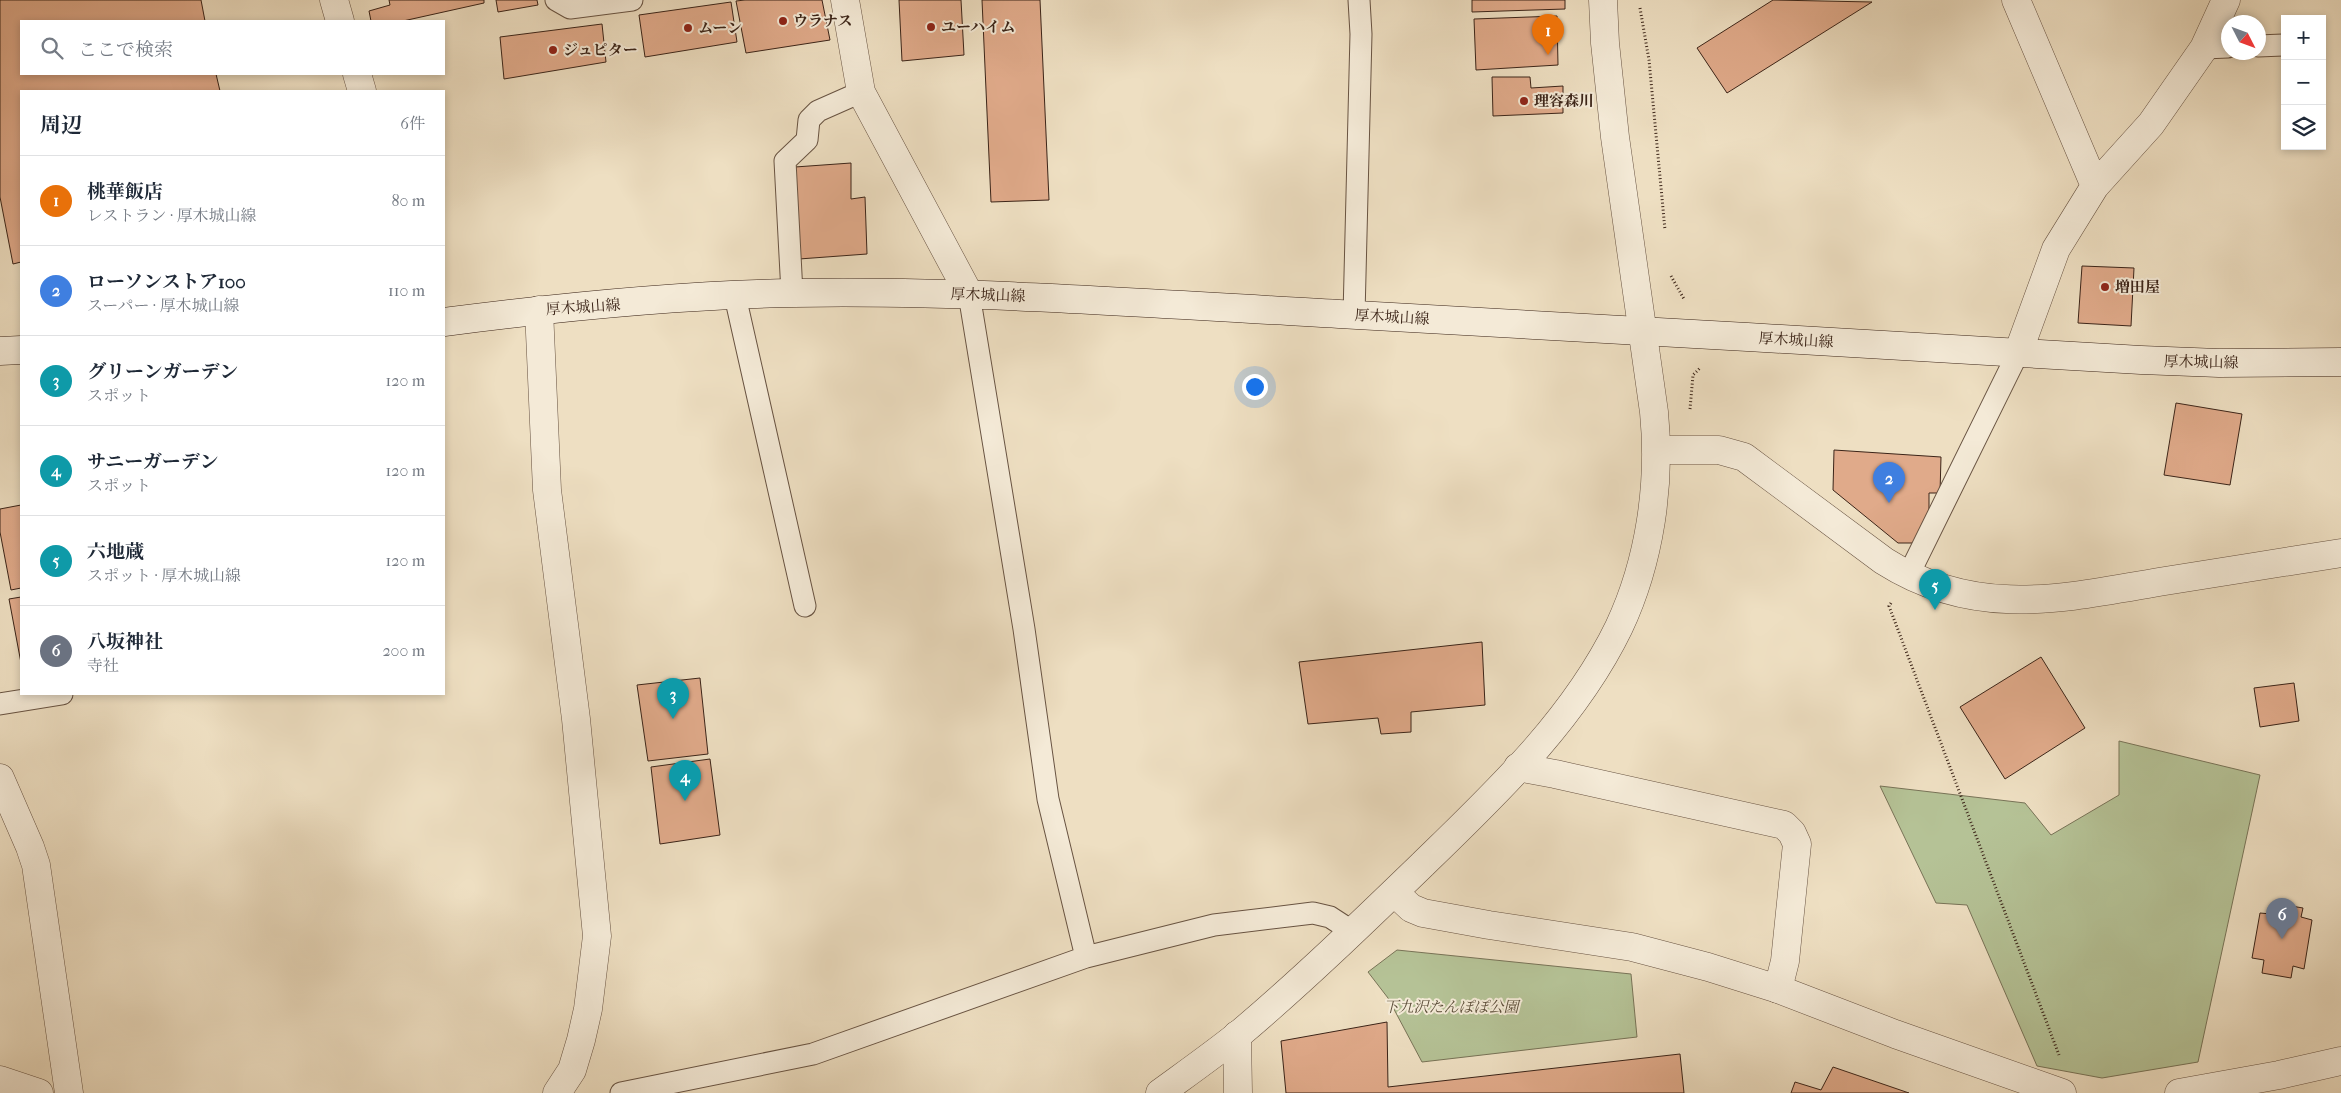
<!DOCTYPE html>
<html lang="ja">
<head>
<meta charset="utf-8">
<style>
	body { margin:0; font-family:"IM FELL French Canon","Noto Serif JP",serif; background:#f6f6f7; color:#1f2937 }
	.controls { position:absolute; right:15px; top:15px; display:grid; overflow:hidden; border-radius:0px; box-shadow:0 2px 8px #0003 }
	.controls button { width:45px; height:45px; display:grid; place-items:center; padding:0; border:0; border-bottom:1px solid #e0e1e3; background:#fff; color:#1f2937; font:25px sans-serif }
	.compass { position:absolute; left:2221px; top:15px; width:45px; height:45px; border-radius:50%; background:#fff; box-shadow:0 2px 8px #0003; rotate:132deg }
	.you { position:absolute; left:1254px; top:386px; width:18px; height:18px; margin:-12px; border:4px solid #fff; border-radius:50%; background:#1a73e8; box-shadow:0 0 0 8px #1a73e833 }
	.badge { display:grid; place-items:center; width:32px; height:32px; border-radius:50%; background:#b45309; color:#fff; font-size:16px; font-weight:700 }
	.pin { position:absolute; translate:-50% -41px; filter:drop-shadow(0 1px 2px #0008) }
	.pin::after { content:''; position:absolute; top:26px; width:18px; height:15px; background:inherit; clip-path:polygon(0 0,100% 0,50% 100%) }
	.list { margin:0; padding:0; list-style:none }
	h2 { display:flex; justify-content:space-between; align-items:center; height:65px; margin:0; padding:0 20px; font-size:21px }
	h2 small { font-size:16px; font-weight:400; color:#747a83 }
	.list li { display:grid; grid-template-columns:32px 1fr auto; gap:15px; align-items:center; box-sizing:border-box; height:90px; padding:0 20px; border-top:1px solid #e0e1e3 }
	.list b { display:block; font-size:19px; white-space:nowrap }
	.list p { margin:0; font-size:16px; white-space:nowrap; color:#747a83 }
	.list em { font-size:16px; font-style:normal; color:#747a83 }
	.icon { flex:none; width:28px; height:28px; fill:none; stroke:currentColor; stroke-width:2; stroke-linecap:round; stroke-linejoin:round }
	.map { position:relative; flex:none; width:2341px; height:1093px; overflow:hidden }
	.search { position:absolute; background:#fff; box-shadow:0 2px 8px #0003; left:20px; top:20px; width:425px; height:55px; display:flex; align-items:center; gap:12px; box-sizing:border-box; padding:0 18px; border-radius:0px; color:#747a83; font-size:19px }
	.panel { position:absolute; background:#fff; box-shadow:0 2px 8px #0003; left:20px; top:90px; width:425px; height:605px; border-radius:0px }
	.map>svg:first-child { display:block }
	.green { fill:#b5c296; stroke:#787357 }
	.building { fill:#e0aa8a; stroke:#3b2418 }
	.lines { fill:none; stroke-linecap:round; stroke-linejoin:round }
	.service-casing { stroke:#685342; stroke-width:23 }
	.minor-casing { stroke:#685342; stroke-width:29 }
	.tertiary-casing { stroke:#685342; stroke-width:29 }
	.secondary-casing { stroke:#3b2418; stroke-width:29 }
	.path { stroke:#3b2418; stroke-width:3; stroke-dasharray:1 2.5; stroke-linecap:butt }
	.service { stroke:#f4ead7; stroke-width:21 }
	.minor { stroke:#f4ead7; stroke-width:28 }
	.tertiary { stroke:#f4ead7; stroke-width:28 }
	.secondary { stroke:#f4ead7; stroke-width:28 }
	.poi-dot { fill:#8f2418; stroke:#f4ead7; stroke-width:2 }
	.labels { text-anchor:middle; stroke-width:4; stroke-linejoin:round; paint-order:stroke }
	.poi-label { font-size:15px; font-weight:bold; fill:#3b2418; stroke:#f4ead7; text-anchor:start }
	.street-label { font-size:15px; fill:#3b2418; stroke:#f4ead7 }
	.park-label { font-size:15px; font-style:italic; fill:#5a4c38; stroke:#f4ead7 }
</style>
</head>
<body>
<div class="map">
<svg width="2341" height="1093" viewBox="0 0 2341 1093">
	<rect width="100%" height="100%" fill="#eedfc2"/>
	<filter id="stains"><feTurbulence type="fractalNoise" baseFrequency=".004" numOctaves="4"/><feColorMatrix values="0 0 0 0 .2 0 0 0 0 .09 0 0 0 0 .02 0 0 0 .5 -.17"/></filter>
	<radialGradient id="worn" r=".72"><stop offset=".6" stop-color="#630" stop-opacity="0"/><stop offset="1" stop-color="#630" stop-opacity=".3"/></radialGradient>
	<path class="green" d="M2119,741l141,34 -62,287 -96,16 -65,-12 -70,-161 -31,-2 -56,-117 145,17 26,32 68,-40z
		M1397,950l234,24 6,63 -215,25 -34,-64 -20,-26z"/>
	<path class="building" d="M0,0h201l4,21h-184v53h195l4,17h-199v171l-8,2 -13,-67z
		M389,0h95v3l-81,18h-32l-2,-10 21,-6z
		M496,0h41l1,5 -40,7z
		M745,0h77l8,40 -84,13 -10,-52z
		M899,0h62l3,55 -62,6z
		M982,0h58l9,200 -58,2z
		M1472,0h93v9l-93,3z
		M1773,0l99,2 -145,91 -30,-45z
		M731,2l6,40 -92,15 -6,-42z
		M1557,16l1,49 -82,5 -2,-51z
		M602,24l4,38 -102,17 -4,-42z
		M1492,77h38l1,11 32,-2v27l-70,3z
		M851,163v36l14,-2 2,57 -68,5 -4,-92z
		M2082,266l52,2 -3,58 -53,-3z
		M2176,403l66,11 -12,71 -66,-10z
		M1834,450l107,7 -1,36h-11v20l-15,30h-16l-65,-53z
		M21,505v83l-10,2 -11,-58v-23z
		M21,597v66l-12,-64z
		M1482,642l3,63 -74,7v20l-30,2 -3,-16 -70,6 -9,-62z
		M2041,657l44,71 -80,51 -45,-72z
		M700,678l8,76 -60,7 -11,-76z
		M2294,683l5,38 -39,6 -6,-39z
		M710,759l10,76 -60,9 -9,-77z
		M2273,903l30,5 -2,9 11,3 -8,49 -11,-3 -2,12 -29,-5 2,-13 -12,-2 8,-45 11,1z
		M1387,1022l1,65 292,-33 4,39h-398l-5,-52z
		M1833,1067l76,26h-118l4,-11 26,8z"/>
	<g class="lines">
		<g class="service-casing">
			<path id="service" d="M556,0l14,8 62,-8
				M2258,46l25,-1
				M2204,48l24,-1
				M792,293l-7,-132 22,-21 2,-20 9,-9 43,-19
				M969,294l55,335 24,170 38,158
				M735,296l70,310
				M1354,315l7,-281 -2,-34
				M1908,576l110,-223
				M0,704l62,-10
				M621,1093l192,-39 273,-97 128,-32 99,-12 17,4 23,15"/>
		</g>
		<g class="minor-casing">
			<path id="minor" d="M334,0l6,21
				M845,0l16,92 108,202
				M2016,0l79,186
				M357,74l5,17
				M539,310l8,180 29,229 21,217 -9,73 -7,31 -9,30 -15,23
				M2018,353l38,-104 39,-63 56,-62 53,-76 22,-48
				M1658,450h61l25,7 140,104c93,59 180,37 281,20 59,-9 117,-19 176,-28
				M1518,767l37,7 229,51 8,8 5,11 -12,117 -7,28
				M0,778l30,69 6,18 33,228
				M1237,1035l1,58
				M0,1080l39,13"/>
		</g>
		<g class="tertiary-casing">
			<path id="tertiary" d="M1394,892l17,16 12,5 66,12 143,22 76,20 70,22 117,45 167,59
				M1160,1093c26,-19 53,-38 78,-58 64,-54 125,-113 185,-171 72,-70 151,-144 196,-237 31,-66 42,-143 35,-215l-39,-275 -10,-94 -2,-43
				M2179,1093l100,-18 62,-14"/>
		</g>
		<g class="secondary-casing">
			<path id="secondary" d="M444,322c115,-15 232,-27 349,-29 182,-3 364,11 546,21 267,15 535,30 802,46l78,3 122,-1
				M0,351l21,-1"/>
		</g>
		<path class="path" d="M1640,8l9,52 16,170
			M1671,276l13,23
			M1690,409l3,-34 7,-7
			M1891,603l-2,3 170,449"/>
		<use href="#service" class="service"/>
		<use href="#minor" class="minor"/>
		<use href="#tertiary" class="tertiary"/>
		<use href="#secondary" class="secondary"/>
	</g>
	<g class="poi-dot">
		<circle cx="783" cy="21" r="5"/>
		<circle cx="931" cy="27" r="5"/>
		<circle cx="688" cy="28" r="5"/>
		<circle cx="553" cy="50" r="5"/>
		<circle cx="1524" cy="101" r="5"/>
		<circle cx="2105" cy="287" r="5"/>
	</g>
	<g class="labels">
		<g class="poi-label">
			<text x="793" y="26">ウラナス</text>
			<text x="941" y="32">ユーハイム</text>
			<text x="698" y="33">ムーン</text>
			<text x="563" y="55">ジュピター</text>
			<text x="1534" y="106">理容森川</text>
			<text x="2115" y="292">増田屋</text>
		</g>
		<g class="street-label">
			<text transform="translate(988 295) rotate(2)" y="5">厚木城山線</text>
			<text transform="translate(583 307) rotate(-4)" y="5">厚木城山線</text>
			<text transform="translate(1392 317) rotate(3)" y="5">厚木城山線</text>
			<text transform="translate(1796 340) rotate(3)" y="5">厚木城山線</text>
			<text transform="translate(2201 362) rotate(1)" y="5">厚木城山線</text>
		</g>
		<g class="park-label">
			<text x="1451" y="1012">下九沢たんぽぽ公園</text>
		</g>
	</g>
	<rect width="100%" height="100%" filter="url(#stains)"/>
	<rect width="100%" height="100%" fill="url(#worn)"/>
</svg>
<div class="controls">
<button>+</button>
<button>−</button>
<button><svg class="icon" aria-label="layers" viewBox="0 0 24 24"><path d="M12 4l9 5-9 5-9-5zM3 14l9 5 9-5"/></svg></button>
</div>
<svg class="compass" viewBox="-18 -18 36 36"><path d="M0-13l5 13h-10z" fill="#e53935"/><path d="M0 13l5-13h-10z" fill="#747a83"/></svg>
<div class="you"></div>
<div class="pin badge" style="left:1548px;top:55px;background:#e8710a">1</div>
<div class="pin badge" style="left:1889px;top:503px;background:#3f7fe0">2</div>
<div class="pin badge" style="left:673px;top:719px;background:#0f9aa8">3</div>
<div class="pin badge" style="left:685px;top:801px;background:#0f9aa8">4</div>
<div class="pin badge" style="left:1935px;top:610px;background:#0f9aa8">5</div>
<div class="pin badge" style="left:2282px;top:939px;background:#6b7280">6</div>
<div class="search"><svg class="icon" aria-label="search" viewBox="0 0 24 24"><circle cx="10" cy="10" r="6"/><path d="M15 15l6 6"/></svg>ここで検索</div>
<section class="panel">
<h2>周辺<small>6件</small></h2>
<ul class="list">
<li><span class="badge" style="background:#e8710a">1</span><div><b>桃華飯店</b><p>レストラン · 厚木城山線</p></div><em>80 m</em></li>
<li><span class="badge" style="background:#3f7fe0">2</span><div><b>ローソンストア100</b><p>スーパー · 厚木城山線</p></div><em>110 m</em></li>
<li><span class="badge" style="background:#0f9aa8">3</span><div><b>グリーンガーデン</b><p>スポット</p></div><em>120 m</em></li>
<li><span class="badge" style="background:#0f9aa8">4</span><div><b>サニーガーデン</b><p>スポット</p></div><em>120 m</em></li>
<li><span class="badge" style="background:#0f9aa8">5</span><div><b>六地蔵</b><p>スポット · 厚木城山線</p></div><em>120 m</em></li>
<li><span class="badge" style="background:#6b7280">6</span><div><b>八坂神社</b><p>寺社</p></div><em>200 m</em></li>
</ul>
</section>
</div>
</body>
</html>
